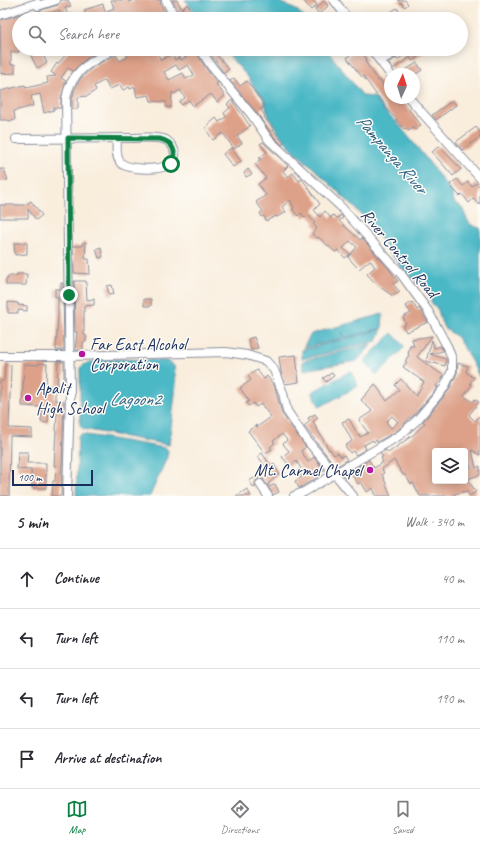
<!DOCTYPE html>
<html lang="en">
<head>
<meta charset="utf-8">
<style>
	body { margin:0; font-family:Caveat,sans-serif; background:#f2f2f3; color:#2b2b33 }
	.controls { position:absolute; right:12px; bottom:12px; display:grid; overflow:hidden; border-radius:4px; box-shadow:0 2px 10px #0003 }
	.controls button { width:36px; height:36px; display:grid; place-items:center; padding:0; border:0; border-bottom:1px solid #e1e1e2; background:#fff; color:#2b2b33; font:20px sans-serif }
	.compass { position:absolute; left:384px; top:68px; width:36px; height:36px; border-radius:50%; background:#fff; box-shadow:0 2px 10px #0003; rotate:4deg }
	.scale { position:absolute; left:12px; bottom:10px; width:81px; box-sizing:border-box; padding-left:4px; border:2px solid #1b2f5e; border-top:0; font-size:11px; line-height:14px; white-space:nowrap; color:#1b2f5e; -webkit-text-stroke:3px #fdfcf7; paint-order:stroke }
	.stop { position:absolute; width:12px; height:12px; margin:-9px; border:3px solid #0b8043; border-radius:50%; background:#fff }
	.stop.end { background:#0b8043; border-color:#fff; box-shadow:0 1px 4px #0008 }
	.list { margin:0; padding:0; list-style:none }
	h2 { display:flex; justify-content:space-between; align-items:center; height:52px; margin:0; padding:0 16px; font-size:17px }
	h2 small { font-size:13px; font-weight:400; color:#7c7c81 }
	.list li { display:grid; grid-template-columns:26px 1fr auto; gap:12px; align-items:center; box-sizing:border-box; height:60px; padding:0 16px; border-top:1px solid #e1e1e2 }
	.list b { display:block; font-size:15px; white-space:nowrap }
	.list em { font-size:13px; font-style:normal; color:#7c7c81 }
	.icon { flex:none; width:22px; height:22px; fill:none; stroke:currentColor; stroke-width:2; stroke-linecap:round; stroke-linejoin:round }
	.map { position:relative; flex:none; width:480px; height:496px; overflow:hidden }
	.search { position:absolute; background:#fff; box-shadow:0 2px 10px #0003; left:12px; right:12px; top:12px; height:44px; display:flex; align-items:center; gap:10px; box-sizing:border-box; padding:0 14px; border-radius:22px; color:#7c7c81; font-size:15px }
	.sheet { height:292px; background:#fff }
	nav { display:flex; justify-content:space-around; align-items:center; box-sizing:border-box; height:56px; border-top:1px solid #e1e1e2; background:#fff; font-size:11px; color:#7c7c81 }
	nav a { display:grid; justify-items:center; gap:2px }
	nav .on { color:#0b8043 }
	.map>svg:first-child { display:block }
	.water { fill:#4bb8c6; stroke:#337492 }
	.building { fill:#dda088; fill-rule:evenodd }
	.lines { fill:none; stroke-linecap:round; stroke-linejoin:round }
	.minor-casing { stroke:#8a8e9d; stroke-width:10 }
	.minor { stroke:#fff; stroke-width:8 }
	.route { stroke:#0b8043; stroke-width:5 }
	.poi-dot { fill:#b5179e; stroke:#fdfcf7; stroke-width:1.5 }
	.labels { text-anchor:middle; stroke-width:3; stroke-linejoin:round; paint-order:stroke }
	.street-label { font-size:17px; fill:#1b2f5e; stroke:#fdfcf7 }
	.poi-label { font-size:17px; fill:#1b2f5e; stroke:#fdfcf7; text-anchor:start }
	.water-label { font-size:18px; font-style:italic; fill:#2c5f82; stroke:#fdfcf7 }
</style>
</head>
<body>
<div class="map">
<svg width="480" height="496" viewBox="0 0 480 496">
	<rect width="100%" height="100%" fill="#fdfcf7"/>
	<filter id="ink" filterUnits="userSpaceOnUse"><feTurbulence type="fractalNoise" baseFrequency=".025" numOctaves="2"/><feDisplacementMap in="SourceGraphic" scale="8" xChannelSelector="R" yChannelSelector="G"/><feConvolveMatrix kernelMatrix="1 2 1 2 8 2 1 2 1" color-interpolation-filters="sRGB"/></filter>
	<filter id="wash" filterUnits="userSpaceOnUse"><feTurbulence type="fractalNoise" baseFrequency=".012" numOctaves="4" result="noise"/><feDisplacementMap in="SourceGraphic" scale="16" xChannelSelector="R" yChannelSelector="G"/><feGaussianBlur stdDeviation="0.9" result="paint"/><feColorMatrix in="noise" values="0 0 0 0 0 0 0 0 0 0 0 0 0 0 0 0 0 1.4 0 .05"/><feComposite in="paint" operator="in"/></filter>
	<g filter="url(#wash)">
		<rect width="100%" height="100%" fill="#f9eddc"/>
		<path class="water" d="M185,0h91l22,11 7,8h-105z
			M223,49h103l37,47 11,1 12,15 8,7 31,38 27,36 2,9c3,3 6,3 8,6 6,11 4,17 18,20v150l-14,-27 -10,-15 -12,-8 -3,-7 -3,-11 -7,-8 1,-8 -2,-3 -19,-14 -9,-9 -22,-29 -5,-9 -20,-22 -46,-44 -11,-9 -19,-21 -10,-17 -6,-20 -7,-7 -8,-13z
			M383,314l-1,14 -38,10 -2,-6 1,6 -40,10 8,-14z
			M382,329l-5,12 -75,18v-9z
			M392,333l13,14 -28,28 -13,-14z
			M372,344l-15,17 -54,9v-9z
			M151,360l16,1 7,5 2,19 -7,60 -86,-16 -3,-3v-58c9,-12 55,-8 71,-8z
			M351,371l7,15 -38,21 -8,-15z
			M81,434l85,14 2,3 -1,6 -17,39h-74l2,-59z"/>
		<g id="blocks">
			<path class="building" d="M61,0h7l3,6 -6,2 3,7 5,-2 3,6h-18v-1l4,-1 -3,-7 -10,4 2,5h-32v33h-8v13l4,-1v9l-14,1 -1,-54 29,-8 1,3 8,-2v-2l20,-6z
				M111,0h17l1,2 6,-2h26v3h-1l5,9 -5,4 -1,3h-12l-2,-5 -9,5h-26l-3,-8 7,-3z
				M172,0h5l5,9 5,-5 3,4 -1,1 9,10h-14z
				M303,0h10l4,5 -6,5z
				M398,0h7l3,4 -3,3z
				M324,1l4,5 -9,8 -4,-5z
				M103,4l3,10 -7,2 1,3h-13l-3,-9z
				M397,8l3,5 -8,6h-10l8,-5 -1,-1z
				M28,49h12l7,14 -10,5z
				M72,49h30l-15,9 -14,13 -5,-3 -7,10 5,3 -5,17v10h-8l1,2 -10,3 -4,-19 -9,2 2,10 -19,5 1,9 -6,1 -1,-1h-8v-29l25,-6 1,3 22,-5 -1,-6 9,-1 -5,-4 6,-9 1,1 9,-11z
				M123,49h32l6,11 11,-6 3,6 5,-3 1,3 12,-7 -1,-2 3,-1 12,20 11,13 -2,1 9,12 -8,6 -6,-8 -18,12 -4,-6 -7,5 -3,-3 6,-4 -5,-8 -6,4 -2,-2 -1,16 -5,-1v-5l-15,-1 -2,-6 -12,2 -2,-10 -5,2 -1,-2 -6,3 -3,-5 -11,4 -4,-9 -11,6 2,4 -8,6 -10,1v12h-6v-9l2,-9 7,-13 12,-11 20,-11v1l3,-2 4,6 8,-4zM176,65l3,5 9,-5 6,10 -8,4 -3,-6 -14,7 -5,-8z
				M207,49h6l5,8h1l10,12 -5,4z
				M347,49h19l-4,3 5,7 -2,2 13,20 2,-1 5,8 3,-2 2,3v9h3l5,6 4,-3 19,24 -6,5 -2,-2 -4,3 -3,-3 -2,1 -8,-9 1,-1 -9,-8 -25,-35 -1,1 -15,-19 4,-4z
				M414,49h15l-17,12 -2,-4 -17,12 -5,-6 8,-5 1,2z
				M417,63l5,7 -6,4h-10l-2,-3z
				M234,78l6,8 7,-5 18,25 -5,3 5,7 -1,1 10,12 -1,1 11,13 -2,2 -9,-9 -18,-25 -25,-30z
				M232,100l18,26 -13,10 5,7 -8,6 -11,-16 -10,7 -8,-12 11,-10 3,4 7,-5 -2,-4 6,-5 -3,-4z
				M453,100l3,5 -20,15 -4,-5z
				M476,127l4,5v5l-18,13 -6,-8z
				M263,142l25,24 -5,5 5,6 5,-4 6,8 3,-2 3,4 15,21 -6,6 6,7 5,-6 6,7 2,-3 4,3 4,-3 2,3 -4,3 21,19 2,-2 26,30 10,13 -5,3 7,8 -7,4 -16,-11 -10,-11 8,-7 -5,-7 -11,9 -6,-6 -5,-6 9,-10 -7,-6 -7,7 7,6 -5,4 -7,-8 -3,2 -17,-15 -1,1 -5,-4 5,-6 -4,-4 2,-1 -7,-8 -3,3 -4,-5 -3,3 -6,-7 2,-1 -4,-8 -8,7 4,5 -9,5 -1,-1 -10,5 -2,-5 -2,1 -2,-4 3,-2 -7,-9 10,-7 -8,-11 8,-6 -11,-14 6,-5 -2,-1 8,-6 -7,-8z
				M439,146l22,23 -8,7 -21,-24z
				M231,148l10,13 -8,6 -10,-13z
				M0,169h4l4,11 -8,1z
				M248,169l4,5 -6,3 -2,-4z
				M457,179l6,7 5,-4 4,5 4,-4 4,4v18l-7,-6 -4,4 -7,-9 -2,2 -7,-7 -3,-5z
				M31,201l11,14 -6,5 -8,-11v9h-28v-13h25z
				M86,242l-1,17h4l1,15 -16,-1 -1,-27h9v-3z
				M14,243h13v11l-12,1z
				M101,247l2,10 -4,1 -3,-9z
				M17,274h10l-1,11h-20v-6h2v-3h9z
				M74,281h12l1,19 7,-1v6l-10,1v29h2v7h-3v8h-8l2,-18h-2z
				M61,283h2l1,67h-8l2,-33v-20h-3v-8h6z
				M112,285l2,9 -5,1 -2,-9z
				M144,299h7v7h-7z
				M8,302l10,1v2l9,1v5l-9,-1v3h-10z
				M412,302l5,8 2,-2 9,14 -22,10 -3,-6 3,-2 -3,-7 8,-4 -5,-7z
				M432,336l-15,21 27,19 -8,10 2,1 -25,29 -2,1 -14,14 -20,11 -1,-2 -2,2 -1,-2 -9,5 2,4 -10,6 -3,-4 -3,2 -5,-7 7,-5 -10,-19 7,-3 9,16 1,-1 1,3 8,-4 -9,-13 12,-8 1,-1 -11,-11 14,-16 12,17 12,-11 -4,-5 6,-6 15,17 8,-14 -21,-15 4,-5 -2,-1 4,-6 -1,-1 2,-8h4l-2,-7zM392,416l6,6 -7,6 -5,-6z
				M254,337l4,11 -7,2 -3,-11z
				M432,340l2,8 7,-2 2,5 -13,3 16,5 -1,7 -19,-5z
				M296,355l3,27 -14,2 -4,-12 -2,-15z
				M58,362h6v23h-7z
				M39,363l8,1 -1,21 9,1v14l9,1 -3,95h-9l1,-15h2l1,-15h-2l3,-53h-8l-1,10 -7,-1 1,-15 -20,-1 2,-42 15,1z
				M458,363l10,3 -2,6 8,6 -4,5 2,2 -8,11 9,6 2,-3 4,3 -10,13 6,6 5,-6v40l-8,-5 4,18 4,-2v9l-10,3v1l-2,1 8,12 -7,4 -2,-5 -13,3 1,2h-35l-7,-13 -2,1 -7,-10 -1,1 -9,-15 -12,9 2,4 -2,1 9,22h-15l-3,-8 -6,4 -6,-10 -3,2 -8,-13 19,-11 5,8 9,-6 -2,-4 2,-1 -3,-4 6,-3 2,3 25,-18 12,-12 -2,-1 26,-32 8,-17zM435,451h30v7l3,-2 3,12 -4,1 -2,-2v14h-30z
				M5,364l6,1 -2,63 23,1v8l-22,-1 -1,60h-9v-115h4z
				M257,370l7,9 3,-3 8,11 7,27 24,33 -5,4 7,11 6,-5 10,13 -5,4 1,2 -21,12 -4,-7 7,-4 -5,-6 4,-3 -5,-7 -6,5 -8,-9 7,-6 -6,-7 4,-4 -5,-6 -9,7 2,2 -5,4 2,2 -7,4 -17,-22 8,-6 1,2 14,-10 -10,-13 -5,3 -3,-4 -4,3 -3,-3 3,-2 -9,-13 11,-8 -3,-4z
				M332,373l2,3 -8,6 -3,-4z
				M315,414l3,4 -5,4 16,28 1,-1 4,6 4,-2 3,4 3,-2 3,5 -11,7 -32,-41 6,-5 -2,-3z
				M18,452h10l-1,11h19v25h-14l-1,-18 -14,-1z
				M262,453l9,13 3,-2 5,10 -11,10 2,3 5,-3 4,8 -6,3 -10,-16 -6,1 -2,4v3l-1,1 -5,-7 5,-3 2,1 12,-7 -2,-3h1l-9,-13z
				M247,489l4,7h-15z"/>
		</g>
	</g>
	<g filter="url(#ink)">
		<use href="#blocks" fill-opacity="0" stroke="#8a8e9d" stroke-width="1"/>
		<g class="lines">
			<g class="minor-casing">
				<path id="minor" d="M166,0l7,14 4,5
					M334,0l14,19
					M0,15l37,-12 1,3 18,-6
					M164,19l9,-5
					M200,49l12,18 39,47 18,26 71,66 61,68 27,37 20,37 4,11v12l-8,17 -27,32 -17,15 -15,9 -81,48 -10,4
					M371,49l19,25
					M380,61l21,-12
					M409,98l71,80
					M16,139c39,0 78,-1 116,-1 10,0 24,-2 34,2 5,3 9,9 9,15 -1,5 -4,10 -9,11 -9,4 -40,4 -46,-4 -5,-7 -3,-17 -3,-24
					M0,356h69l157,-4 21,3 19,6 8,9 9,23 4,18 19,28 47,57
					M260,484l8,12
					M67,496l3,-101 -4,-296c4,-28 26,-38 48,-50"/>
			</g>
			<use href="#minor" class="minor"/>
		</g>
	</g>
	<g class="lines" filter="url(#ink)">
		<path class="route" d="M69,295l-1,-157 92,1c13,3 18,14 11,25"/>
	</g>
	<g class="poi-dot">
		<circle cx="82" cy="354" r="4"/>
		<circle cx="28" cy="398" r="4"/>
		<circle cx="370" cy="470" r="4"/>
	</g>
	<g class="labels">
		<g class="street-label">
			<text transform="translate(400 253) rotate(50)" y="6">River Control Road</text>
		</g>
		<g class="poi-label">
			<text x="90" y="350">Far East Alcohol<tspan x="90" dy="20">Corporation</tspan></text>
			<text x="36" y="394">Apalit<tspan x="36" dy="20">High School</tspan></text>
			<text x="362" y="476" text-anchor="end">Mt. Carmel Chapel</text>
		</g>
		<g class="water-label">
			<text transform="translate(392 154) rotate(49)" y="6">Pampanga River</text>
			<text x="135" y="405">Lagoon2</text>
		</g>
	</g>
</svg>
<div class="controls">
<button><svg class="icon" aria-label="layers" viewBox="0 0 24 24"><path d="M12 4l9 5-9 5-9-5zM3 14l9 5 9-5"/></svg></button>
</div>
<svg class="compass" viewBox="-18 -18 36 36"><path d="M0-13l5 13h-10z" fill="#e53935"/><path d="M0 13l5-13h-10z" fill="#7c7c81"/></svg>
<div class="scale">100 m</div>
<div class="stop" style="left:171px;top:164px"></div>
<div class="stop end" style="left:69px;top:295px"></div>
<div class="search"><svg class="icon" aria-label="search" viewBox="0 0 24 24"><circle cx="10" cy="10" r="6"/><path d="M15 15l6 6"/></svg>Search here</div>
</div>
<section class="sheet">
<h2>5 min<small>Walk · 340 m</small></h2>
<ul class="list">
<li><svg class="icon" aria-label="ahead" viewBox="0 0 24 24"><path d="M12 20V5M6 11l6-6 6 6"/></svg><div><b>Continue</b></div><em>40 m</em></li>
<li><svg class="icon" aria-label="left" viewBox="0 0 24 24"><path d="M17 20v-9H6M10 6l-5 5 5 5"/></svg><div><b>Turn left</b></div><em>110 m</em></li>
<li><svg class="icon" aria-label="left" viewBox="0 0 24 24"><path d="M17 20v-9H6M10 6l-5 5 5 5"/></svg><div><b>Turn left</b></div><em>190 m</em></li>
<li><svg class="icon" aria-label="arrive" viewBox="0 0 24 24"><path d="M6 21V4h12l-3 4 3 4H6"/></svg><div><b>Arrive at destination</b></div></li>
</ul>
</section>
<nav>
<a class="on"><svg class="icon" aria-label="map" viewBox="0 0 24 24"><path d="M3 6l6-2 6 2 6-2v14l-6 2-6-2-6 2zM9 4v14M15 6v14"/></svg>Map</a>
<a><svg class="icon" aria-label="directions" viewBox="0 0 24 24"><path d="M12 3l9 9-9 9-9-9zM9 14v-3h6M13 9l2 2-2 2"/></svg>Directions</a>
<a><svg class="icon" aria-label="saved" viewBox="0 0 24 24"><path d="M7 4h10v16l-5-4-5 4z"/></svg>Saved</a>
</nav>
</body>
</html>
